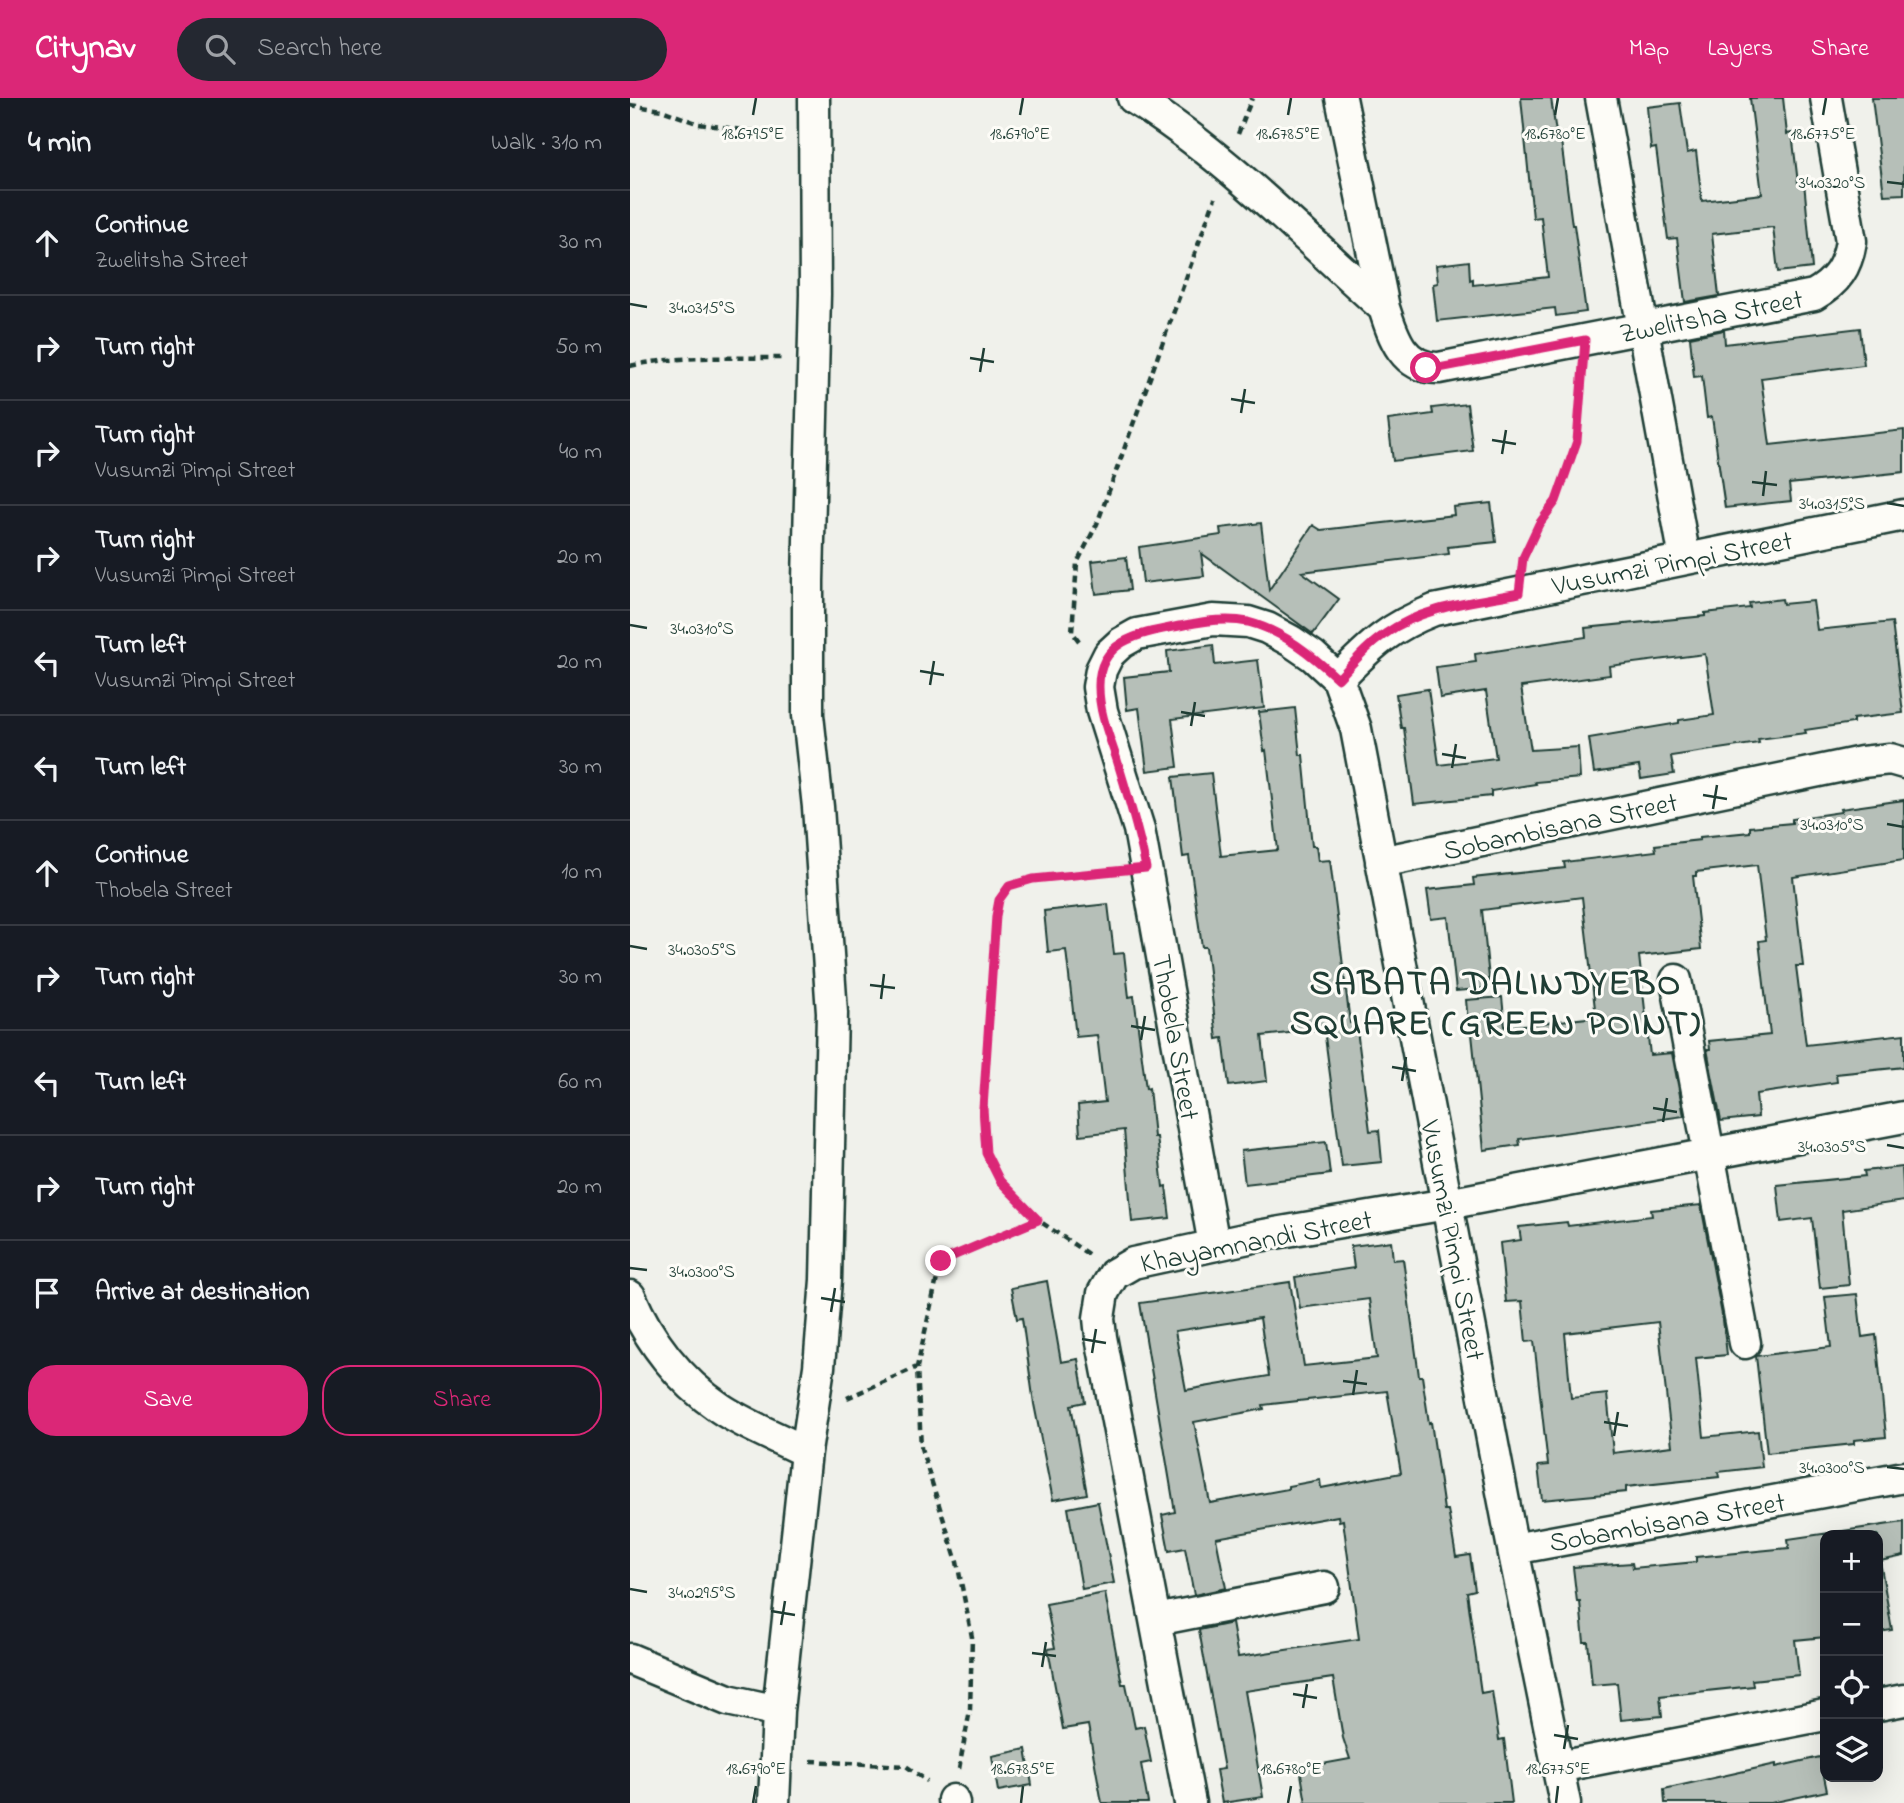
<!DOCTYPE html>
<html lang="en">
<head>
<meta charset="utf-8">
<style>
	body { margin:0; font-family:"Indie Flower",sans-serif; background:#242831; color:#f1f3f6 }
	.controls { position:absolute; right:21px; bottom:21px; display:grid; overflow:hidden; border-radius:14px; box-shadow:0 7px 28px #0002 }
	.controls button { width:63px; height:63px; display:grid; place-items:center; padding:0; border:0; border-bottom:2px solid #363941; background:#171b24; color:#f1f3f6; font:35px sans-serif }
	.stop { position:absolute; width:21px; height:21px; margin:-16px; border:5px solid #db2777; border-radius:50%; background:#fff }
	.stop.end { background:#db2777; border-color:#fff; box-shadow:0 2px 7px #0008 }
	.list { margin:0; padding:0; list-style:none }
	h2 { display:flex; justify-content:space-between; align-items:center; height:91px; margin:0; padding:0 28px; font-size:30px }
	h2 small { font-size:23px; font-weight:400; color:#9ea1a6 }
	.list li { display:grid; grid-template-columns:46px 1fr auto; gap:21px; align-items:center; box-sizing:border-box; height:105px; padding:0 28px; border-top:2px solid #363941 }
	.list b { display:block; font-size:26px; white-space:nowrap }
	.list p { margin:0; font-size:23px; white-space:nowrap; color:#9ea1a6 }
	.list em { font-size:23px; font-style:normal; color:#9ea1a6 }
	.actions { display:flex; gap:14px; padding:21px 28px }
	.actions a { flex:1; padding:16px 0; border:2px solid #db2777; border-radius:28px; text-align:center; font-size:24px; color:#db2777 }
	.actions .main { background:#db2777; color:#fff }
	.icon { flex:none; width:38px; height:38px; fill:none; stroke:currentColor; stroke-width:2; stroke-linecap:round; stroke-linejoin:round }
	.map { position:relative; flex:none; width:1274px; height:1705px; overflow:hidden }
	header { display:flex; align-items:center; gap:42px; box-sizing:border-box; height:98px; padding:0 35px; background:#db2777; color:#fff }
	header strong { font-size:33px }
	nav { display:flex; gap:38px; margin-inline-start:auto; font-size:24px }
	.search { width:490px; height:63px; background:#242831; display:flex; align-items:center; gap:18px; box-sizing:border-box; padding:0 24px; border-radius:38px; color:#9ea1a6; font-size:26px }
	main { display:flex }
	aside { flex:1; background:#171b24 }
	.map>svg:first-child { display:block }
	.building { fill:#b6bfb8; stroke:#1f3d34; stroke-width:2; fill-rule:evenodd }
	.lines { fill:none; stroke-linecap:round; stroke-linejoin:round }
	.street-casing { stroke:#1f3d34; stroke-width:35 }
	.path { stroke:#1f3d34; stroke-width:4.5; stroke-dasharray:7 5; stroke-linecap:butt }
	.street { stroke:#fdfcf7; stroke-width:30 }
	.route { stroke:#db2777; stroke-width:9 }
	.ticks { fill:none; stroke:#1f3d34; stroke-width:2.5 }
	.labels { text-anchor:middle; stroke-width:6; stroke-linejoin:round; paint-order:stroke }
	.street-label { font-size:28px; fill:#1f3d34; stroke:#fdfcf7 }
	.district-label { font-size:35px; font-weight:bold; letter-spacing:2px; fill:#1f3d34; stroke:#fdfcf7 }
	.ticks-label { font-size:18px; text-anchor:middle; fill:#1f3d34; stroke:#fdfcf7; stroke-width:6; stroke-linejoin:round; paint-order:stroke }
</style>
</head>
<body>
<header>
<strong>Citynav</strong>
<div class="search"><svg class="icon" aria-label="search" viewBox="0 0 24 24"><circle cx="10" cy="10" r="6"/><path d="M15 15l6 6"/></svg>Search here</div>
<nav><a>Map</a><a>Layers</a><a>Share</a></nav>
</header>
<main>
<aside>
<h2>4 min<small>Walk · 310 m</small></h2>
<ul class="list">
<li><svg class="icon" aria-label="ahead" viewBox="0 0 24 24"><path d="M12 20V5M6 11l6-6 6 6"/></svg><div><b>Continue</b><p>Zwelitsha Street</p></div><em>30 m</em></li>
<li><svg class="icon" aria-label="right" viewBox="0 0 24 24"><path d="M7 20v-9h11M14 6l5 5-5 5"/></svg><div><b>Turn right</b></div><em>50 m</em></li>
<li><svg class="icon" aria-label="right" viewBox="0 0 24 24"><path d="M7 20v-9h11M14 6l5 5-5 5"/></svg><div><b>Turn right</b><p>Vusumzi Pimpi Street</p></div><em>40 m</em></li>
<li><svg class="icon" aria-label="right" viewBox="0 0 24 24"><path d="M7 20v-9h11M14 6l5 5-5 5"/></svg><div><b>Turn right</b><p>Vusumzi Pimpi Street</p></div><em>20 m</em></li>
<li><svg class="icon" aria-label="left" viewBox="0 0 24 24"><path d="M17 20v-9H6M10 6l-5 5 5 5"/></svg><div><b>Turn left</b><p>Vusumzi Pimpi Street</p></div><em>20 m</em></li>
<li><svg class="icon" aria-label="left" viewBox="0 0 24 24"><path d="M17 20v-9H6M10 6l-5 5 5 5"/></svg><div><b>Turn left</b></div><em>30 m</em></li>
<li><svg class="icon" aria-label="ahead" viewBox="0 0 24 24"><path d="M12 20V5M6 11l6-6 6 6"/></svg><div><b>Continue</b><p>Thobela Street</p></div><em>10 m</em></li>
<li><svg class="icon" aria-label="right" viewBox="0 0 24 24"><path d="M7 20v-9h11M14 6l5 5-5 5"/></svg><div><b>Turn right</b></div><em>30 m</em></li>
<li><svg class="icon" aria-label="left" viewBox="0 0 24 24"><path d="M17 20v-9H6M10 6l-5 5 5 5"/></svg><div><b>Turn left</b></div><em>60 m</em></li>
<li><svg class="icon" aria-label="right" viewBox="0 0 24 24"><path d="M7 20v-9h11M14 6l5 5-5 5"/></svg><div><b>Turn right</b></div><em>20 m</em></li>
<li><svg class="icon" aria-label="arrive" viewBox="0 0 24 24"><path d="M6 21V4h12l-3 4 3 4H6"/></svg><div><b>Arrive at destination</b></div></li>
</ul>
<div class="actions"><a class="main">Save</a><a>Share</a></div>
</aside>
<div class="map">
<svg width="1274" height="1705" viewBox="0 0 1274 1705">
	<rect width="100%" height="100%" fill="#f0f1eb"/>
	<filter id="ink" filterUnits="userSpaceOnUse"><feTurbulence type="fractalNoise" baseFrequency=".0143" numOctaves="2"/><feDisplacementMap in="SourceGraphic" scale="14" xChannelSelector="R" yChannelSelector="G"/><feConvolveMatrix kernelMatrix="1 2 1 2 8 2 1 2 1" color-interpolation-filters="sRGB"/></filter>
	<g filter="url(#ink)">
		<path class="building" d="M891,0h30l5,35h4l12,92h2l12,87 -30,4 -1,-8 -118,13 -4,-37 5,-1 -2,-18 33,-4 1,19 3,-1v6l75,-8 -7,-60 -8,1z
			M1120,0h33l4,36 5,-1 6,50 6,-1 8,86 -34,4 -5,-45 -61,7 7,62 -34,6 -8,-64 -9,1 -12,-91 -5,1 -4,-42 33,-4 7,50 9,-2 6,50 60,-7z
			M1242,0h32v96l-20,1z
			M1230,230l4,37 -103,13 9,67 134,-15v42l-115,12 2,17 -66,7 -13,-91 -5,1 -5,-42 -8,1 -4,-40 34,-7 1,14z
			M837,306l6,47 -80,10 -5,-41 45,-6 -1,-6z
			M861,405l5,39 -48,5 1,7 -147,18 37,27 -26,35 -112,-81 3,23 -61,7 -4,-36 82,-12 -1,-7 41,-5 8,67 44,-65 8,5 133,-15 -1,-8z
			M496,459l4,33 -34,4 -4,-33z
			M1152,501l1,5 30,-3 4,29 75,-8 11,91 -50,6v4l-48,7 1,3 -48,6 1,4 -88,13 3,18 -33,5 -2,-13 -45,7 -5,-35 90,-15v-3l35,-5 -9,-61 -96,12 1,9 -89,12 10,63 47,-3 2,31 -45,4 1,2 -45,7v5l-77,8 -10,-76h-3l-5,-34 32,-5 11,76 57,-7 -10,-67 -46,7 -4,-31 40,-5 -1,-8 111,-17 -1,-9 120,-12v-3l45,-5 -1,-5z
			M583,547l2,20 43,-5 6,48 -92,11 6,48 -31,4 -8,-63 -12,2 -3,-33 45,-5 -2,-21z
			M665,610l5,47h3l9,91h4l2,15 12,-1 20,163 6,-1 14,109 9,-1 3,32 -40,4 -18,-137 -62,7 5,45 -38,5 -6,-48 -6,1 -11,-92h-4l-13,-91 -6,1 -10,-80 38,-4 10,83 57,-6 -12,-100 -2,1 -5,-39z
			M1274,702v60l-111,17 10,89h-7l10,79 98,-11v33l-68,7 1,8 -81,12 2,23 -37,4 -14,-72h3l-1,-8 61,-6 -11,-94 7,-1 -9,-75 -61,7v4h-3l8,73 -62,7 11,99 22,-2 12,63 -165,23 1,6 -36,5 -12,-116h-3l-3,-34 36,-3 3,30 91,-10 -14,-120 -100,13 8,78 -34,3 -8,-74 -17,2 -4,-29 47,-5 -1,-7 92,-10 -1,-6 92,-11 -1,-6 45,-5v-3l50,-5v-5l42,-4v-4l49,-7 -1,-3z
			M478,806l6,50 10,-1 5,44 5,-1 12,93 3,-1 5,49h3l6,50 3,-1 4,32 -38,4 -8,-92 -44,5 -2,-30 27,-3 -8,-67 -21,2 -10,-87 -18,2 -4,-41z
			M696,1044l4,32 -85,10 -4,-33z
			M1272,1069l2,34 -62,9 7,75 -29,3 -8,-70 -31,4 -4,-37 88,-9 -1,-5z
			M1071,1107l22,115 4,35 -31,3 8,79 54,-6 4,36 -44,5 1,5 -93,10v5l-84,8 -4,-34 10,-1 -14,-124 -8,1 -4,-41 -16,1 -6,-59 21,-3 -2,-13 48,-5 1,4 84,-10 -1,-6zM1028,1224l14,124 -59,7 -6,-59 -36,4 -6,-65z
			M761,1143l2,19 10,-1 16,117h3l7,47 2,-1 13,88h4l8,47 14,-2 5,35 -8,2 14,101 11,-2 7,49 5,-1 8,64h-206l-6,-35 50,-9 -7,-21 -10,-60 -88,13 18,106 -41,6 -6,-33 8,-1 -25,-139 33,-7 6,34 121,-18 -16,-119 -4,1 -1,-5 -122,22 10,50 -32,7 -9,-47 -16,3 -7,-36 13,-3 -35,-209 150,-21 14,84 73,-8 -8,-59 -69,9 -5,-31 59,-9 -3,-22zM630,1220l9,58 -83,14 -11,-59zM757,1293l14,82 -80,15 -1,-8 -32,6v3l-78,14 -16,-81 70,-13 -1,-4z
			M417,1183l14,81 17,-3 7,43 -14,3 16,89 -34,6 -19,-96 -12,-86 -5,1 -6,-31z
			M1227,1196l5,43 14,-2 10,102 -32,3v4l-87,9 -11,-97 75,-9 -6,-50z
			M468,1404l16,81 -32,6 -14,-81z
			M1274,1424v34l-24,5 12,69 -14,2v-97h-53v102l-30,3 4,35 -47,5 1,6 -93,10 2,20 -41,4 -4,-37 -25,2 -4,-43h-4l-4,-40h-3l-4,-35 59,-4 1,5 63,-6v-5l93,-9 -1,-9z
			M475,1495l17,91h4l9,44 9,-2 7,36 -10,2 7,39h-46l-14,-78 -25,4 -15,-80 7,-1 -9,-44z
			M396,1651l6,36 -34,6 -6,-35z
			M1190,1659l7,34 -56,12h-106l-1,-14 112,-25v3z"/>
		<g class="lines">
			<g class="street-casing">
				<path id="street" d="M503,0c90,55 171,139 251,210
					M711,0l43,210c9,28 19,61 55,60l375,-73c23,-13 33,-28 37,-54l-25,-143
					M971,0l84,461
					M708,581c33,-34 52,-52 96,-69l470,-95
					M751,764l481,-100 28,-3 14,4
					M1046,882l69,363
					M584,1147l-75,-416 -37,-118 -4,-24 3,-17 8,-16 12,-11 16,-9 76,-14 35,2 19,6 24,13 22,15 25,23 18,50 157,820 52,254
					M0,1198c18,44 50,85 90,112 25,17 59,30 86,44
					M883,1451l391,-72
					M526,1522l168,-33
					M0,1561l98,41 50,11
					M1248,1607l26,-5
					M928,1669l267,-52
					M323,1702l1,3
					M144,1705l4,-92 28,-259 13,-85 7,-87 6,-267 -14,-206 -10,-92v-134l7,-287 -1,-196
					M560,1705l-89,-466 -2,-19 4,-25 11,-19 19,-11 125,-27 189,-32 457,-87"/>
			</g>
			<path class="path" d="M0,7l32,5 37,14 51,7h31
				M608,36l14,-36
				M0,268c50,-11 100,-8 151,-8
				M894,459l15,-33 17,-23 21,-60 5,-66
				M449,543l-7,-9 5,-69 20,-39 118,-326
				M458,1156l-50,-34 -38,-39 -14,-28 -3,-45 13,-192 3,-16 10,-14 24,-7 81,-8
				M217,1300l70,-31
				M181,1663l95,5 21,15
				M329,1671l11,-59 2,-73 -15,-75 -36,-114 -4,-81 24,-106 97,-41"/>
			<use href="#street" class="street"/>
		</g>
	</g>
	<g class="lines" filter="url(#ink)">
		<path class="route" d="M311,1163l97,-41 -38,-39 -14,-28 -3,-45 13,-192 3,-16 10,-14 24,-7 113,-11c-7,-37 -18,-72 -29,-108 -8,-24 -18,-48 -18,-73 -1,-48 44,-54 80,-61 23,-4 46,-9 69,-4 35,9 64,33 90,57 15,-16 29,-33 47,-45 39,-28 89,-32 134,-41l4,-35 16,-34 17,-23 21,-60 8,-101 -146,28h-13"/>
	</g>
	<path class="ticks" d="M123,17l3,-17M390,17l3,-17M658,17l3,-17M925,17l3,-17M1193,17l3,-17M1257,84l17,2M0,206l17,3M340,260l24,4M350,274l4,-24M601,301l24,4M611,315l4,-24M862,342l24,4M872,356l4,-24M1122,384l25,3M1133,398l3,-25M1257,405l17,3M0,527l17,3M290,573l24,4M300,587l4,-24M551,614l24,4M561,628l4,-24M812,656l24,4M822,670l4,-24M1073,697l24,4M1083,711l4,-24M1257,726l17,3M0,848l17,3M240,887l25,3M251,901l3,-25M501,928l24,4M511,942l4,-24M762,969l24,4M772,983l4,-24M1023,1010l24,4M1033,1024l4,-24M1257,1047l17,3M0,1170l17,2M191,1200l24,4M201,1214l4,-24M452,1241l24,4M462,1255l4,-24M713,1283l24,3M723,1297l4,-25M974,1324l24,4M984,1338l4,-24M1257,1369l17,2M0,1491l17,3M141,1513l24,4M151,1527l4,-24M402,1555l24,3M412,1569l4,-25M663,1596l24,4M673,1610l4,-24M924,1637l24,4M934,1651l4,-24M123,1705l3,-17M391,1705l2,-17M658,1705l3,-17M926,1705l2,-17"/>
	<g class="labels">
		<g class="street-label">
			<text transform="translate(1081 217) rotate(-11)" y="10">Zwelitsha Street</text>
			<text transform="translate(1042 464) rotate(-11)" y="10">Vusumzi Pimpi Street</text>
			<text transform="translate(930 727) rotate(-12)" y="10">Sobambisana Street</text>
			<text transform="translate(547 939) rotate(80)" y="10">Thobela Street</text>
			<text transform="translate(626 1142) rotate(-11)" y="10">Khayamnandi Street</text>
			<text transform="translate(824 1142) rotate(79)" y="10">Vusumzi Pimpi Street</text>
			<text transform="translate(1037 1423) rotate(-10)" y="10">Sobambisana Street</text>
		</g>
		<g class="district-label">
			<text x="866" y="896">SABATA DALINDYEBO<tspan x="866" dy="40">SQUARE (GREEN POINT)</tspan></text>
		</g>
	</g>
	<g class="ticks-label">
		<text x="123" y="41">18.6795°E</text>
		<text x="390" y="41">18.6790°E</text>
		<text x="658" y="41">18.6785°E</text>
		<text x="925" y="41">18.6780°E</text>
		<text x="1193" y="41">18.6775°E</text>
		<text x="1202" y="90">34.0320°S</text>
		<text x="72" y="215">34.0315°S</text>
		<text x="1202" y="411">34.0315°S</text>
		<text x="72" y="536">34.0310°S</text>
		<text x="1202" y="732">34.0310°S</text>
		<text x="72" y="857">34.0305°S</text>
		<text x="1202" y="1054">34.0305°S</text>
		<text x="72" y="1179">34.0300°S</text>
		<text x="1202" y="1375">34.0300°S</text>
		<text x="72" y="1500">34.0295°S</text>
		<text x="126" y="1676">18.6790°E</text>
		<text x="393" y="1676">18.6785°E</text>
		<text x="661" y="1676">18.6780°E</text>
		<text x="928" y="1676">18.6775°E</text>
	</g>
</svg>
<div class="controls">
<button>+</button>
<button>−</button>
<button><svg class="icon" aria-label="locate" viewBox="0 0 24 24"><circle cx="12" cy="12" r="6"/><path d="M12 2v4M12 18v4M2 12h4M18 12h4"/></svg></button>
<button><svg class="icon" aria-label="layers" viewBox="0 0 24 24"><path d="M12 4l9 5-9 5-9-5zM3 14l9 5 9-5"/></svg></button>
</div>
<div class="stop" style="left:796px;top:270px"></div>
<div class="stop end" style="left:311px;top:1163px"></div>
</div>
</main>
</body>
</html>
